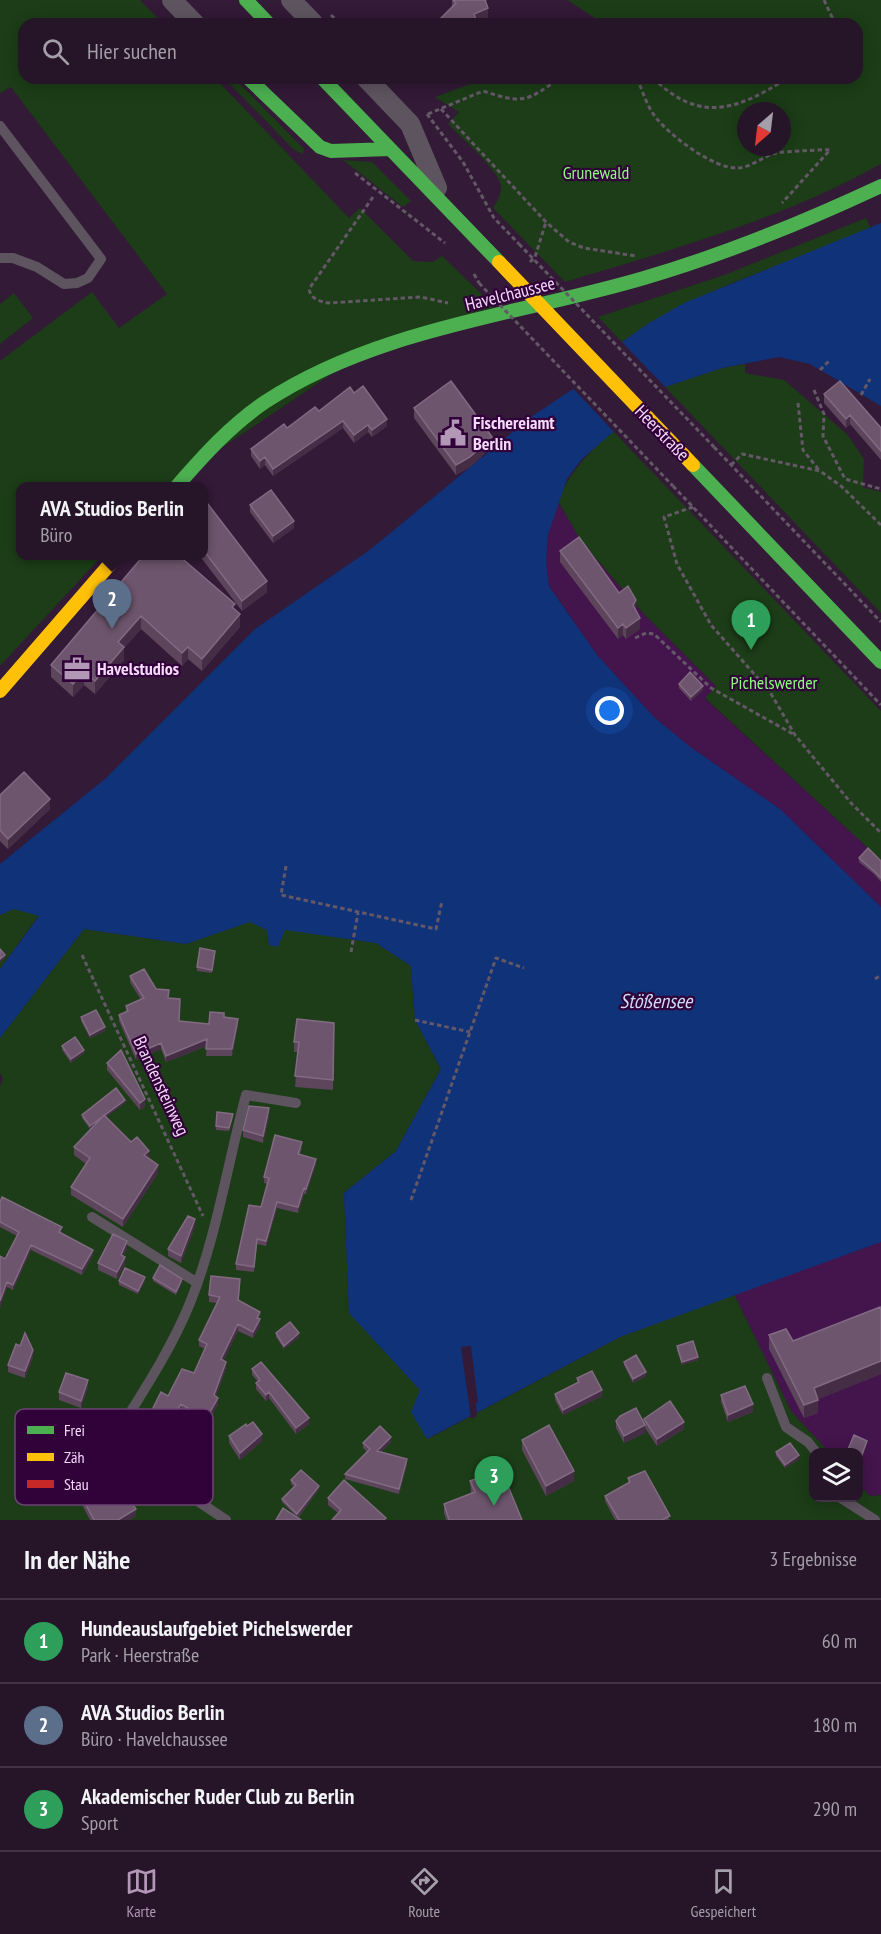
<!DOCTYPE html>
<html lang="de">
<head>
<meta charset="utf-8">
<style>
	body { margin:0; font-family:"PT Sans Narrow",sans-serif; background:#322135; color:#f1f3f6 }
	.controls { position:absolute; right:18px; bottom:18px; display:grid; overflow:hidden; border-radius:12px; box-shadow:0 3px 15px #0003 }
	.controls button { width:54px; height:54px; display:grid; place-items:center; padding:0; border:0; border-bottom:2px solid #423346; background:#261429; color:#f1f3f6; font:30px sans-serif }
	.compass { position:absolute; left:737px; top:102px; width:54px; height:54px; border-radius:50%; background:#261429; box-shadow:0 3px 15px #0003; rotate:208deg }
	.you { position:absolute; left:610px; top:711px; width:21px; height:21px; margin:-15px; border:4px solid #fff; border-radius:50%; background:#1a73e8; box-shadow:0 0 0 9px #1a73e833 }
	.badge { display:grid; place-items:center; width:39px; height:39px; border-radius:50%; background:#b297b6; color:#fff; font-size:20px; font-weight:700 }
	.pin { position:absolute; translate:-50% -50px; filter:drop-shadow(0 2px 3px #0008) }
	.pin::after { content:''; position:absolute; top:32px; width:21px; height:18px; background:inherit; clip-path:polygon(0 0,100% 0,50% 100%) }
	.popup { position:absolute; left:16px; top:482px; width:192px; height:78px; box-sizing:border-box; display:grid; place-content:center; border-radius:12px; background:#261429; filter:drop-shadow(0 2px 4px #0005); font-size:20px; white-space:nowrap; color:#a49ea8 }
	.popup b { font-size:22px; color:#f1f3f6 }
	.popup::after { content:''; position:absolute; left:50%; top:100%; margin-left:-12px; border:12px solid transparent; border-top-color:#261429 }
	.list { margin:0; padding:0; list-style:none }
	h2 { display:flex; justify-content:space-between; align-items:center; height:78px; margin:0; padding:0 24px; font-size:26px }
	h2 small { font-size:20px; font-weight:400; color:#a49ea8 }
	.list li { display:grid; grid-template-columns:39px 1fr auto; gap:18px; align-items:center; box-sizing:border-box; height:84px; padding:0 24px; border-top:2px solid #423346 }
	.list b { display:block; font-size:22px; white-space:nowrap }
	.list p { margin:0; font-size:20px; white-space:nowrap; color:#a49ea8 }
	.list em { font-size:20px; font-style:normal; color:#a49ea8 }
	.icon { flex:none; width:33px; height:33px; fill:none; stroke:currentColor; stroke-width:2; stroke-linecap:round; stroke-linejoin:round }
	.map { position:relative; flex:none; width:881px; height:1520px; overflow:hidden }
	.search { position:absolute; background:#261429; box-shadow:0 3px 15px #0003; left:18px; right:18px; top:18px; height:66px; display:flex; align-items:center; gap:15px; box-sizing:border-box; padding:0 21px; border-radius:18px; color:#a49ea8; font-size:22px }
	.sheet { height:330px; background:#261429 }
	nav { display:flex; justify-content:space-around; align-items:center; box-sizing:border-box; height:84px; border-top:2px solid #423346; background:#261429; font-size:16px; color:#a49ea8 }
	nav a { display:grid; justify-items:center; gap:3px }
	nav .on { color:#b297b6 }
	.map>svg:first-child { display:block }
	.built { fill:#44144d }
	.green { fill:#1c3d17; fill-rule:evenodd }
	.water { fill:#103278 }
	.pier { fill:#331a37 }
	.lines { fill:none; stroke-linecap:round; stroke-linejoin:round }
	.path { stroke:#645867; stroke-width:3; stroke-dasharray:4.5 3; stroke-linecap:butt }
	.lane { stroke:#5e5460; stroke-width:10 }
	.street { stroke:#5e5460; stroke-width:20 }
	.fast { stroke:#4caf50; stroke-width:14 }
	.slow { stroke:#ffc107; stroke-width:14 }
	.path-bridge { stroke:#645867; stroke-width:3; stroke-dasharray:4.5 3; stroke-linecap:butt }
	.slow-bridge { stroke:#ffc107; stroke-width:14 }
	.wall { fill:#5d455c }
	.shaded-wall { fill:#452d46 }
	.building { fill:#6d556d; stroke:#826a83; stroke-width:1.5 }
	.labels { text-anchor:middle; stroke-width:4.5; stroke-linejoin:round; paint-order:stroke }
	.park-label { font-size:18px; fill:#8cfd7d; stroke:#310239 }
	.street-label { font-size:18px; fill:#f6dafb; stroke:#310239 }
	.poi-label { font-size:18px; font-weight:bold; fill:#f6dafb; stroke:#310239; text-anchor:start }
	.water-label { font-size:20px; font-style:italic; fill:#ceddf7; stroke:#310239 }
	.key { fill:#310239; stroke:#6c4373; stroke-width:1.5 }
	.key-label { font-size:16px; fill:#f6dafb }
</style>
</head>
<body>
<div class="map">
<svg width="881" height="1520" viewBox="0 0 881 1520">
	<rect width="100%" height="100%" fill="#331a37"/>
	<path class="built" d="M558,501l23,40 62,72 73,73 -11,13 176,161v47l-101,-98 -91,-63 -35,-29 -57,-62 -48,-70 -3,-24 2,-26z
		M881,1242v253l-11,1 -11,-12 -1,-32h-29l-38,-41 -57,-117z"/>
	<path class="green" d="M0,0h140l23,24h-139v54h191l134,140 11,-10 53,53 20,1 9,-6 53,51 -110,31 -220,148h-144v70h81l-102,110v-305l92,-69 27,36 48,-34 -156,-207 -11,6z
		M567,0h314v164c-98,55 -210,86 -316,118l-72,-74c4,-6 9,-15 8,-22 -3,-17 -41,-49 -53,-62l11,-12 -24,-15 52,-19h370v-54h-259l3,-2zM746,111h36v36h-36z
		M224,78h10l70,71 -1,5 -9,-4z
		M343,160l29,2 39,39 -8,6z
		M866,218l5,10c-83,37 -175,60 -249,114l-24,-25 129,-43z
		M14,293l19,25 -33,26v-40z
		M745,364v9l39,7 63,54 17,25 -1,28 18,5v121l-216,-226 57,-19z
		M613,431l268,280v149l-176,-162 11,-12 -73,-73 -44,-51 -18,-21 -23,-40c13,-32 30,-47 55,-70z
		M14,909l25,6 -39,54v-54z
		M250,921l17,9 2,15 9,1 7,-17 91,14 35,23 4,54 26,49 -45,82 -52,42 5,119 71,78 8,49 192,-102 114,-43 57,117 38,41h-15v46h44l1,-14 11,12 11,-1v25h-881v-434l3,-8 -3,-5v-35l84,-109 102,15z"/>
	<path class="water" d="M881,223v183l-71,-42 -31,-7 -57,11 -57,19 -83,72 -15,20 -19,56 -2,26 3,25 48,69 57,62 35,29 91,63 101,98v335l-261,95 -193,102 -16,-27 9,-22 -71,-77 -5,-120 52,-42 45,-82 -26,-49 -4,-54 -35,-23 -91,-13 -7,17 -9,-2 -2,-15 -17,-8 -64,22 -102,-15 -84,109v-69l39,-53 -25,-7 -14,6v-51l105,-85 150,-150 116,-80 160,-132 42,-28 49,-47 27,-19 35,-20z"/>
	<path class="pier" d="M620,340l48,50 -53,43 -44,-47z
		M471,1346l7,57h-2l1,13 -6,3 -10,-72z"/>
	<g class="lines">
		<path class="path" d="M824,0l8,17v7
			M331,15l9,9
			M637,78c6,14 10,29 20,41 15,18 57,50 81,49 14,-1 24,-11 38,-15 4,-1 51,-4 54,-3l-48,53
			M653,78c48,47 85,31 135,0
			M441,109l105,113 23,20 15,6 52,8
			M427,114l36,48 31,56 25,26
			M428,114l55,-23c40,13 43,11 77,-13
			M355,173l90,70
			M373,197l-64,92c2,10 10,12 19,14l93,-6 27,6
			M530,262l5,-5 11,-35
			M474,274l5,9
			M820,370l10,-10
			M814,390l10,24 -1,22 22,43 36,10
			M861,395l9,-16
			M798,403l5,47 16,20
			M714,447l167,175
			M731,465l11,-11 78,17 21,15 40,39
			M673,486l208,219
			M693,507l-29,10 13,47 34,61 59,67 25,43 56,68 30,30
			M635,638l11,-5 8,1 57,54 82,46
			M286,866l-5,29 155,34 6,-28
			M351,952l7,-39
			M82,955l121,261
			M875,979l6,-4
			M415,1020l55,12
			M411,1200l85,-242 28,10"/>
		<path class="lane" d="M0,126l101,133 -13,19 -11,5 -13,1 -27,-17 -24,-9h-13
			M92,1217l104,65
			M767,1378l19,49 22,15 8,10
			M64,1496l47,-53
			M841,1498l34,22
			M226,1520l-115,-77c28,-45 59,-91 79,-140 26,-64 38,-141 56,-208l50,8"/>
		<path class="street" d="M172,0l23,24
			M291,0l23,24
			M366,78l44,46 27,64"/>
		<path class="fast" d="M246,0l23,24
			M248,78l72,69 11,4 59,-2
			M322,78l177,184
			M693,465l188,197
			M177,486c27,-31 54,-61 88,-84 112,-74 254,-87 379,-124 82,-24 160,-56 237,-92"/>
		<path class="slow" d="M0,691l117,-135"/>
		<path class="path-bridge" d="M519,244l195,203
			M479,283l194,203"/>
		<path class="slow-bridge" d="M499,262l194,203"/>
	</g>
	<path class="wall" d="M452,0h36l-3,1 3,18 -11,4v1h-36v-6l11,-11z
		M354,393l33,33 -15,11 -4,-5 -14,11 -11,-15 -70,48 -8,-11 -5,4 -9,-13v-7l36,-21z
		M824,394l57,34v32l-31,-36 -4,4 -22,-25z
		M414,408l78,39 -22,20 -14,8 -42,-57z
		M204,499l63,93 -25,19 -43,-56h5z
		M250,505l44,23 -21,15 -23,-31z
		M560,551l59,42 17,18 4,18 -14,10 -3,-4 -5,4 -58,-77z
		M144,555l91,55 5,17 -38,44 -14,-12 -6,7 -41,-37 -17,19v12l-29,34 -11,-9 -11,12 -22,-20v-12z
		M679,684l24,6 -12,11 -12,-13z
		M0,795l50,14 -42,40 -8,-8z
		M859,858l22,3v21l-7,-8 -15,-12z
		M215,954l-3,19 -15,-2v-4z
		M130,976l26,13 13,9 10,23 30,3 15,-7 14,8 -6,31h-26l1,-10 -41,16 -5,-13 -25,11 -17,-39v-6l7,-3v-6l15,-6 -11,-18z
		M81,1017l24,14 -15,7 -9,-17z
		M334,1023l-1,67 -38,-3 3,-35h-4v-10z
		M62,1046l22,7 -13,10 -9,-13z
		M107,1063l38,44 -5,3 -33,-40z
		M125,1103l-19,14 43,42 9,14 -35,54 -52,-32v-8l15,-23 -12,-9v-8l19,-20 -3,2 -8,-11v-3z
		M269,1116l-6,27 -20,-6v-7z
		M233,1117l-4,14 -13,-1v-4z
		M302,1147l-2,7 16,10 -10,30h-2l-6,19 -21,-5 -11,38 -9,-2 -3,28 -18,-2v-6l25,-57 6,-23 -3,-1v-6z
		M0,1202l62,30 -1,1 32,22 -11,20 -51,-25 -18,40 -6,-3 -7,20v-51l5,3 12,-23 -17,-9z
		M195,1226l-14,37 -13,-7v-7z
		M127,1248l-4,8 2,8 -8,15 -19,-9v-7z
		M153,1278l29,4 -6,13 -23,-14z
		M119,1281h26l-7,13 -19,-9z
		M240,1286l-1,14 21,18v8l-7,12 -15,-7 -15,30 3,7 -10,28 2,8 -12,21 -25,-14 -9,14 -19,-11v-6l41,-35 11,-24 -6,-3v-6l18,-37 -8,-1v-7z
		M881,1311v63l-63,25v14l-14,5 -35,-69v-14l24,6z
		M276,1333l23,4 -15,12 -8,-12z
		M677,1346l21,14 -16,5 -5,-15z
		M33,1357l-8,21 -17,-6v-7z
		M624,1362l22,14 -13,7 -9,-18z
		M252,1369l57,55 -13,10 -27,-36 -3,3 -10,-12v-6l2,-1 -6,-7z
		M577,1378l25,18 -39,19 -8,-15v-6l22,-11z
		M88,1387l-7,21 -22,-8v-8z
		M721,1395l32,17 -25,10 -7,-20z
		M644,1419l40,10 -27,17 -12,-18v5l-21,10 -8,-15v-7l28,1z
		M229,1436l33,5 -22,19 -11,-17z
		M522,1440l52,41 -28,15 -24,-46z
		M391,1442l-10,10 26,12 -8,30 -54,-15v-5l22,-22 -4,-4v-5z
		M776,1452l23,7 -14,9 -9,-12z
		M628,1478l42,42h-55l-10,-19v-5l23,-13z
		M291,1480l28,9 -21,29 -16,-16v-3l12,-12 -3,-3z
		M470,1481l52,39h-76l-2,-7v-9l27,-11z
		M77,1488l59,28 -7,4h-39l-13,-25z
		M328,1498l58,22 -48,-7 -10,-8z"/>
	<path class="shaded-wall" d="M488,8v11l-14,5v-10z
		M850,415v9l-4,4v-9z
		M387,419v7l-15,11v-7z
		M343,421v7l-70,48v-7z
		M368,425v7l-14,11v-8z
		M492,437v10l-22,20 -14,8v-10z
		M265,457v8l-5,4v-8z
		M294,521v7l-21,15v-7z
		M267,581v11l-25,19v-10z
		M636,600v11l-3,-6z
		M240,614v13l-38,44v-12z
		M141,616v13l-17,19v12l-29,34v-13l23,-39z
		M640,618v11l-14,10v-11z
		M623,624v11l-5,4v-11z
		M188,647v12l-6,7v-13z
		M84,672v13l-11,12v-13z
		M703,686v4l-12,11v-4z
		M50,799v10l-42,40v-10z
		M5,955v3l-5,4v-3z
		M238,1019v6l-6,31v-7z
		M105,1027v4l-15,7v-3z
		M207,1039v7l-41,16v-6z
		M161,1043v6l-25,11v-6z
		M84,1050v3l-13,10v-4z
		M145,1099v8l-5,3v-7z
		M125,1100v3l-35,26v-3z
		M269,1108v8l-6,27v-7z
		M149,1151v8l-5,-4z
		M316,1159v5l-10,30v-5z
		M158,1165v8l-35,54v-8z
		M304,1188v6l-6,19v-6z
		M277,1202v6l-11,38v-5z
		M195,1219v7l-14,37v-7z
		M127,1241v7l-6,14v-7z
		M31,1245v5l-18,40v-5z
		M93,1250v5l-11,20v-6z
		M125,1257v7l-8,15v-7z
		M145,1277v4l-7,13v-3z
		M182,1279v3l-6,13v-3z
		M7,1282v5l-7,20v-6z
		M260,1319v7l-7,12v-6z
		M238,1324v7l-17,35v-7z
		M299,1333v4l-15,12v-3z
		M33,1350v7l-8,21v-7z
		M698,1357v3l-16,5v-3z
		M881,1361v13l-67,27v-13z
		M226,1362v6l-12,33v-6z
		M646,1372v4l-13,7v-4z
		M88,1380v7l-7,21v-7z
		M602,1390v6l-39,19v-5z
		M269,1392v6l-3,3v-6z
		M218,1398v6l-12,21v-6z
		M818,1400v13l-14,5v-13z
		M181,1404v7l-9,14v-6z
		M753,1404v8l-25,10v-7z
		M309,1418v6l-13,10v-6z
		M684,1422v7l-27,17v-7z
		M645,1425v8l-21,10v-7z
		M262,1434v7l-22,19v-7z
		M391,1437v5l-14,14v-5z
		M867,1441v3l-7,19v-3z
		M799,1455v4l-14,9v-3z
		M407,1459v5l-8,30v-5z
		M574,1471v10l-28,15v-10z
		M319,1486v3l-22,29v-4z
		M136,1509v7l-7,4h-11z"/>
	<path class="building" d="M453,0h32l3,8 -14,6 3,10h-31l-5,-6 15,-15z
		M451,381l41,56 -22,20 -14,8 -42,-57z
		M840,381l41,47v23l-31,-36 -4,4 -22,-25z
		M363,386l24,33 -15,11 -4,-5 -14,10 -11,-14 -70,48 -8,-12 -5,4 -9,-12 33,-25 3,4 28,-21 4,4 31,-24 4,6z
		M271,490l23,31 -21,15 -23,-31z
		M204,499l63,82 -25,20 -38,-50z
		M579,537l40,56 9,-7 8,14 -3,5 7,13 -14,10 -3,-4 -5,4 -58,-77z
		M144,555h34l57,49 -3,3 8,7 -38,45 -14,-12 -6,6 -41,-37 -23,26 6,5 -29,34 -11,-9 -11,12 -22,-19z
		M690,672l13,14 -12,11 -12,-13z
		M24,772l26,27 -42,40 -8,-9v-35z
		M868,848l13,13v17l-7,-7 -15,-13z
		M200,948l15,3 -3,19 -15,-3z
		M0,949l5,6 -5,4z
		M144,969l12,20 13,1 -1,8 12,1 -1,22 30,3 1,-12 14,1v4l14,2 -6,30h-26l1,-10 -41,17 -5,-13 -25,11 -17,-39 9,-4 -2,-5 18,-8 -14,-22z
		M96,1010l9,17 -15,8 -9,-18z
		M297,1019l37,4 -1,57 -38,-4 4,-34h-5z
		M75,1037l9,13 -13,9 -9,-13z
		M121,1050l24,49 -5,4 -33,-40z
		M116,1088l9,12 -35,26 -8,-11z
		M249,1106l20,2 -6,28 -20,-6z
		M217,1112l16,2 -4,14 -13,-2z
		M104,1115l27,27 6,-5 12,14 -5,4 14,10 -35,54 -52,-32 19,-29 -16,-11z
		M275,1135l27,7 -4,12 18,5 -10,30 -2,-1 -6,19 -21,-5 -11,39 -9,-2 -3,28 -18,-3 13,-59 12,2 8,-29 -5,-1z
		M2,1197l60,30 -3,5 34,18 -11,19 -51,-24 -18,40 -6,-3 -7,19v-45l5,3 14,-27 -19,-10v-20z
		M188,1216l7,3 -14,37 -13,-7z
		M113,1234l14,7 -6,14 4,2 -8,15 -19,-9z
		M160,1265l22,14 -6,13 -23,-14z
		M125,1268l20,9 -7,14 -19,-10z
		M211,1276l29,3 -2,21 22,12 -3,6 3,1 -7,13 -15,-8 -17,35 5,3 -12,33 4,3 -12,21 -25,-15 -9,15 -19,-11 8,-16 7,4 14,-27 12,4 13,-29 -8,-4 21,-43 -11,-2z
		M880,1307l1,4v50l-67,27 4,12 -14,5 -35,-70 17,-6 7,12z
		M290,1322l9,11 -15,13 -8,-13z
		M25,1333l8,17 -8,21 -17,-6 8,-21 4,2z
		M693,1341l5,16 -16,5 -5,-16z
		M636,1355l10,17 -13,7 -9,-17z
		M261,1362l48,56 -13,10 -27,-36 -3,3 -10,-12 4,-3 -8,-11z
		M592,1371l10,19 -39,20 -8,-16 24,-12 -2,-4z
		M66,1373l22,7 -7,21 -22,-9z
		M745,1386l8,18 -25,11 -7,-20z
		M670,1401l14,21 -27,17 -13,-20z
		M636,1408l9,17 -21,11 -8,-15 4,-5z
		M253,1422l9,12 -22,19 -11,-17 17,-12 1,2z
		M549,1425l25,46 -28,15 -24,-46z
		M380,1426l11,11 -14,14 30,8 -8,30 -54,-15 25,-25 -7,-6z
		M854,1435l13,6 -7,19 -2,-1v-7h-11z
		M790,1443l9,12 -14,10 -9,-13z
		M501,1469l21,51h-73l-5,-16 31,-12 -5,-11z
		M301,1470l18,16 -22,28 -15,-15 14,-14 -5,-5z
		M645,1471l25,45 -8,4h-43l-14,-24 25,-14 -2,-4z
		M85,1477l27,21 11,-7 13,18 -18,11h-24l-17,-32z
		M344,1480l42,38 -2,2h-52l9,-10 -13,-12z
		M283,1508l18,12h-25z"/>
	<defs>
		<g id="civic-bare" transform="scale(2.07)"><path d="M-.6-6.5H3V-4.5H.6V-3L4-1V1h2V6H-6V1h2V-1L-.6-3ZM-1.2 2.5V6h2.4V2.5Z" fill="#b297b6" stroke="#310239" stroke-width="2.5" paint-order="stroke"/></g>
		<g id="office-bare" transform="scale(2.07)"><path d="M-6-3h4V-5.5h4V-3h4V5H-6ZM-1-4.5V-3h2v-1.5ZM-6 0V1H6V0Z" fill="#b297b6" stroke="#310239" stroke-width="2.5" paint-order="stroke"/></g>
	</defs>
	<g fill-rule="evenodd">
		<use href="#civic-bare" x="453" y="433"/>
		<use href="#office-bare" x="77" y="669"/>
	</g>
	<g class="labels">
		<g class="park-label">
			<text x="596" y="179">Grunewald</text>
			<text x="774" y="689">Pichelswerder</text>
		</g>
		<g class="street-label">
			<text transform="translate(510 294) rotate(-14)" y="6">Havelchaussee</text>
			<text transform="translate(662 433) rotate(46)" y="6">Heerstraße</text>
			<text transform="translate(161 1086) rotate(65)" y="6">Brandensteinweg</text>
		</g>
		<g class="poi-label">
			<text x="473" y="429">Fischereiamt<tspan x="473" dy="21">Berlin</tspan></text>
			<text x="97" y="675">Havelstudios</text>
		</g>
		<g class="water-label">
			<text x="656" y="1008">Stößensee</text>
		</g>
	</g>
	<rect x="15" y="1409" width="198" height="96" rx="9" class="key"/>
	<rect x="27" y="1426" width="27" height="8" fill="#4caf50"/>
	<rect x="27" y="1453" width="27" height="8" fill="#ffc107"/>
	<rect x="27" y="1480" width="27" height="8" fill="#c62828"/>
	<g class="key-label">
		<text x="64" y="1436">Frei</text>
		<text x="64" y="1463">Zäh</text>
		<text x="64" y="1490">Stau</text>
	</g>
</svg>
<div class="controls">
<button><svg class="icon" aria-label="layers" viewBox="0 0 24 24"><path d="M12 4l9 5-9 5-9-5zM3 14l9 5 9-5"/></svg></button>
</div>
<svg class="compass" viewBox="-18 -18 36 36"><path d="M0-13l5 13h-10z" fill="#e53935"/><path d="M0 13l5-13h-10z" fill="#a49ea8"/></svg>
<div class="you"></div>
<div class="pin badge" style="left:751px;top:650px;background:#2e9e5b">1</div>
<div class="pin badge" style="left:112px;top:629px;background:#5c6f8a">2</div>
<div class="popup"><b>AVA Studios Berlin</b>Büro</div>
<div class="pin badge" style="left:494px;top:1506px;background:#2e9e5b">3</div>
<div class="search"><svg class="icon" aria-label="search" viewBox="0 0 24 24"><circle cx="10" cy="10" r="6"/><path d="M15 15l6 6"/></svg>Hier suchen</div>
</div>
<section class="sheet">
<h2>In der Nähe<small>3 Ergebnisse</small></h2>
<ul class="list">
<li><span class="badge" style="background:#2e9e5b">1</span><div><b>Hundeauslaufgebiet Pichelswerder</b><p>Park · Heerstraße</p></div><em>60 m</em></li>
<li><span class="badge" style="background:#5c6f8a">2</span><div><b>AVA Studios Berlin</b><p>Büro · Havelchaussee</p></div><em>180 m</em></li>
<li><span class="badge" style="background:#2e9e5b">3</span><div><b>Akademischer Ruder Club zu Berlin</b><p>Sport</p></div><em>290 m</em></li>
</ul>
</section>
<nav>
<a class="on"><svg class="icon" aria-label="map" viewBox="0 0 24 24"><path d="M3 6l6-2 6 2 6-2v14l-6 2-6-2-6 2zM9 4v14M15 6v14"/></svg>Karte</a>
<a><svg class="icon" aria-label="directions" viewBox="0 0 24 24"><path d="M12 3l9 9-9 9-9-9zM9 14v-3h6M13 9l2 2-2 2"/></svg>Route</a>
<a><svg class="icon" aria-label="saved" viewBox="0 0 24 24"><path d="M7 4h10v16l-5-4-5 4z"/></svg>Gespeichert</a>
</nav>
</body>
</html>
